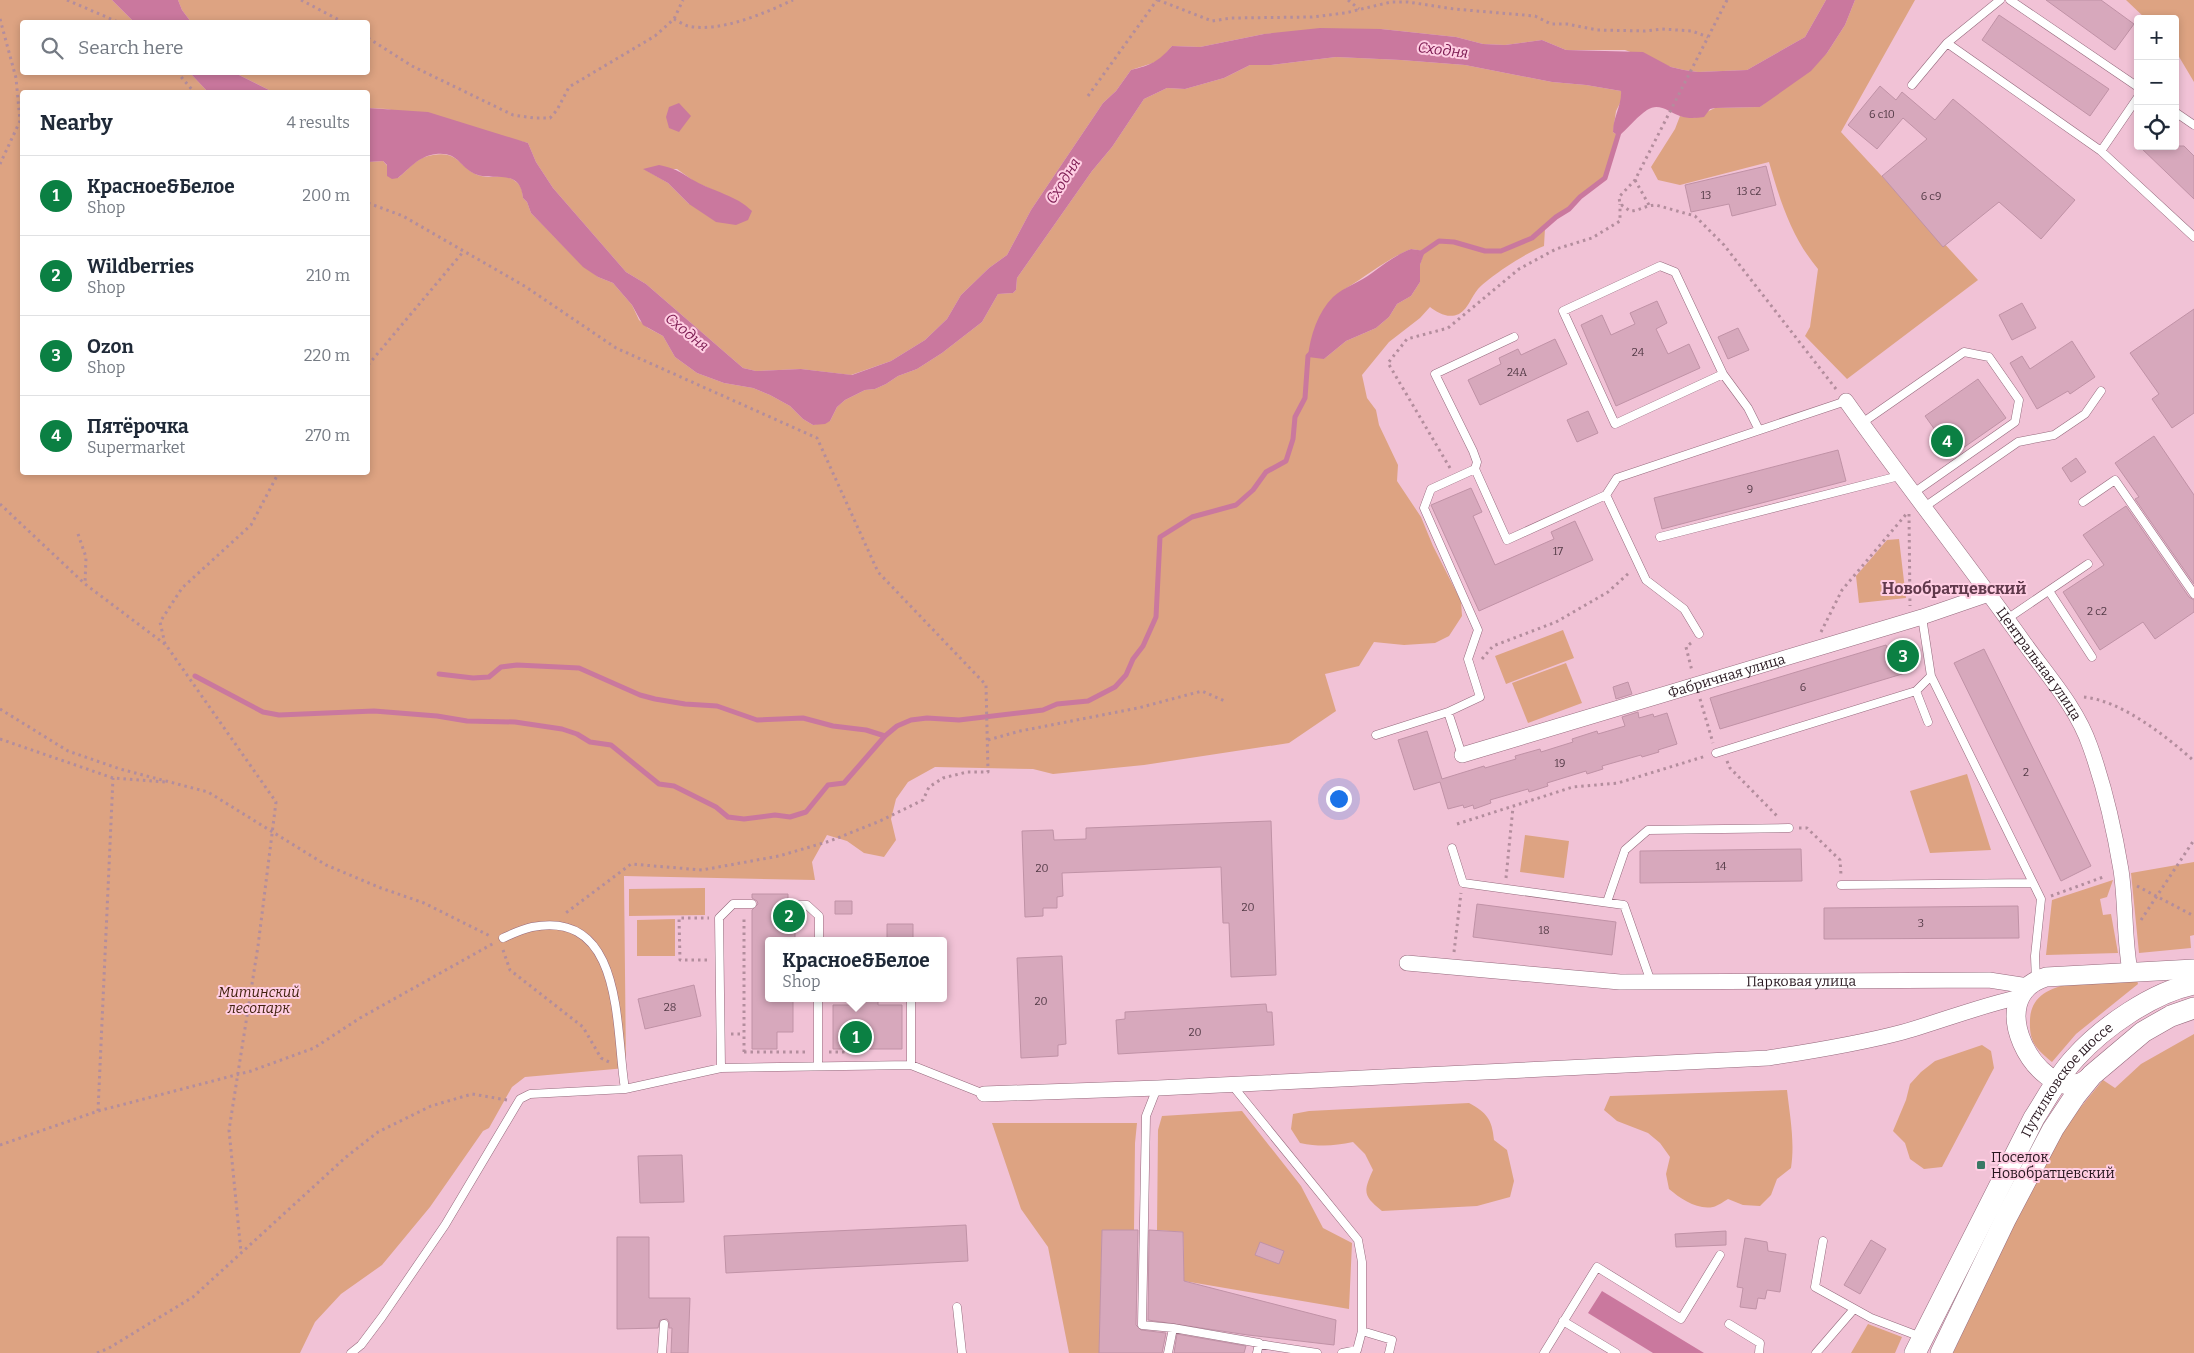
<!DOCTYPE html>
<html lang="en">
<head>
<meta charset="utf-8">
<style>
	body { margin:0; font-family:Bitter,serif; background:#f6f6f7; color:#1f2937 }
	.controls { position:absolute; right:15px; top:15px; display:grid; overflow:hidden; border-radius:5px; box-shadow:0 2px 8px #0003 }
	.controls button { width:45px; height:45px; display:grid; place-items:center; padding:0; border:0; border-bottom:1px solid #e0e1e3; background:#fff; color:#1f2937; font:25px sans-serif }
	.you { position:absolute; left:1338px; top:798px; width:18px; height:18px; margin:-12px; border:4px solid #fff; border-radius:50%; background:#1a73e8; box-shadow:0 0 0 8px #1a73e833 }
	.badge { display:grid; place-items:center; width:32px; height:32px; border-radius:50%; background:#0b8043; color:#fff; font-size:16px; font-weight:700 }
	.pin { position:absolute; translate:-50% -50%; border:2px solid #fff; box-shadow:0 1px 5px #0006 }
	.popup { position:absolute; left:765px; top:937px; width:182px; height:65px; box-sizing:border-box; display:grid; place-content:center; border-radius:5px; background:#fff; filter:drop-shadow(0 1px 4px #0005); font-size:16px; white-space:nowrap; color:#747a83 }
	.popup b { font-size:19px; color:#1f2937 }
	.popup::after { content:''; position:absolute; left:50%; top:100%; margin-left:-10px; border:10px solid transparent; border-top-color:#fff }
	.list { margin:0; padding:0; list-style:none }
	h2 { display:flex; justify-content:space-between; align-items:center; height:65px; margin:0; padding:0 20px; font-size:21px }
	h2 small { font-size:16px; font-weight:400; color:#747a83 }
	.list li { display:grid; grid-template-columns:32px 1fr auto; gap:15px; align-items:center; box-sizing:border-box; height:80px; padding:0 20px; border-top:1px solid #e0e1e3 }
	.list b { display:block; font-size:19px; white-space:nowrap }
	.list p { margin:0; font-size:16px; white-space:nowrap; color:#747a83 }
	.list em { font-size:16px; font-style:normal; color:#747a83 }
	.icon { flex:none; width:28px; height:28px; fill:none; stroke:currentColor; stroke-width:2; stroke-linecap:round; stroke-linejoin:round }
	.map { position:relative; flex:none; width:2194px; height:1353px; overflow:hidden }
	.search { position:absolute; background:#fff; box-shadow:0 2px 8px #0003; left:20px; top:20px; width:350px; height:55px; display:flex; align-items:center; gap:12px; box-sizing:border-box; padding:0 18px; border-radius:5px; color:#747a83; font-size:19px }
	.panel { position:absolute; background:#fff; box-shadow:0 2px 8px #0003; left:20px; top:90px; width:350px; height:385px; border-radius:5px }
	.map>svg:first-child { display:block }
	.green { fill:#dda382; fill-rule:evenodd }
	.water { fill:#ca789e }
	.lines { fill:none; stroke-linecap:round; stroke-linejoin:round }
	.stream { stroke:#ca789e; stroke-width:5 }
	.building { fill:#d7a8bc; stroke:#c092a6 }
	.service-casing { stroke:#956a7d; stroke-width:9 }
	.minor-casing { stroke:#956a7d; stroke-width:16 }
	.tertiary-casing { stroke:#956a7d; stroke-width:20 }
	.secondary-casing { stroke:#956a7d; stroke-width:22 }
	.path { stroke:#b38d9d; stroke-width:3; stroke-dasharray:2.5 4; stroke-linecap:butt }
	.service { stroke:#fff; stroke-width:8 }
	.minor { stroke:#fff; stroke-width:15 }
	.tertiary { stroke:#fff; stroke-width:19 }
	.secondary { stroke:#fff; stroke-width:21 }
	.poi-dot { fill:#3a7865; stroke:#ffcee3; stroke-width:2 }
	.labels { text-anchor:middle; stroke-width:4; stroke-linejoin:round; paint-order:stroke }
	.number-label { font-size:11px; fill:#533a46 }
	.street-label { font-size:14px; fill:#27161e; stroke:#ffcee3 }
	.park-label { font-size:14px; font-style:italic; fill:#42230f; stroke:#ffcee3 }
	.poi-label { font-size:14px; fill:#27161e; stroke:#ffcee3; text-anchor:start }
	.water-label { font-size:15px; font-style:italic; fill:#7c1a51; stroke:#ffcee3 }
	.quarter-label { font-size:16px; font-weight:bold; fill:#60394b; stroke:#ffcee3 }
</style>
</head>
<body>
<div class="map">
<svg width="2194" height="1353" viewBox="0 0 2194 1353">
	<rect width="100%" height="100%" fill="#f1c2d6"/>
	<path class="green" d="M0,0h112l22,22h-112v50l168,1 18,19h-186v380h346v-310l15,-1 15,17c12,-10 19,-21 35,-23 28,-5 26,15 48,21 11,3 24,-3 34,5 7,5 7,9 8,17l4,4 4,11 44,45 23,19 15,6 19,22 7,15 9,8 15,8 12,21 22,16 27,10 29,5 17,7 20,11 13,13 10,6 17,-4 7,-14 8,-7 20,-10 10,-1 11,-5 12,-8 19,-7 25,-16 40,-31 16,-28 15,-1 3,-3 1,-12 75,-107 20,-24 32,-48 23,-11 18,1 39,-11 26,-13h21l65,-8 65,3 64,5 87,17 34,3 35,6v10l-5,10 -3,21 4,3 -2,14 -10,29 -25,19 -11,12 -13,8 -11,11 -1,18c-17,6 -54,30 -66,43 -7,8 -9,19 -19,25 -11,5 -21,-1 -29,-7l-10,11 -31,24 -27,33 5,23 9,12 3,15 19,40 -1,16 24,36 12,29 28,55 1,15 -13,20 -14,7 -31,2 -30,-3 -15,24 -34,8 11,37 -47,32 -145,22 -91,9 -20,-5 -98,-2 -27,15 -12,17 -5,20 5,21 -12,17 -20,-4 -17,-12 -20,-6 -15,27 3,18 -191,-4 2,192 -101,9 -13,10 -23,41 -6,3 -53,76 -48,58 -41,29 -26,28 -15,31h-300zM1411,249l13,2 -4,14v17l-9,14 -14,8 -8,13 -13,11 -30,13 -22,18 21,-70c23,-14 42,-30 66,-40z
		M178,0h1648l-21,37 -58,33 -49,2 -14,-2 -13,-3 -46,-17h-59l-24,-10 -37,5 -22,-1 -27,-7 -75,-8 -117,5 -64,13 -28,-1 -13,15 -28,9 -15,21 -13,12 -72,107 -24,45 -18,13 -28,27 -14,24 -22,21 -34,21 -40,14 -50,-6 -45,2 -13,-3 -97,-84 -20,-12 -73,-84 -17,-26 -8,-19 -141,-34 -19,-1v-16h-95l-38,-19 133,-1v-50h-177l-9,-12zM644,169h33l18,13 18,8 -24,14 -21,-21z
		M1855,0h60l-74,132 137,148 -131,99 -42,-43 5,-9 8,-58c-26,-31 -38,-68 -49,-107l-89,23 -22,-5 -7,-13 24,-38 5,-13 14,2 21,-10 45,-1 67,-54 18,-28z
		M2126,0h68v82l-19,-32v-31h-29z
		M1899,539l7,59 -47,5 -3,-27 31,-36z
		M1563,630l11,28 -68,26 -11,-28z
		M1566,663l16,40 -54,20 -16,-40z
		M1967,774l24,76 -61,3 -20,-62z
		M1525,835l44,6 -5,37 -44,-6z
		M2194,862v73l-4,1 1,12 -52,5 -8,-80z
		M2113,880l-6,17 -7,2 3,16 8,-1 7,39 -72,2 6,-55z
		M705,888v27l-76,1v-27z
		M675,919v37h-38v-36z
		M2137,980l1,4 -62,50 -24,28c-16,-14 -23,-19 -22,-42 1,-46 75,-38 107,-40z
		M2194,1034v319h-241l72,-153 45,-80 33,-40 12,8 26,-24z
		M1982,1045l9,6 3,17 -52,99 -18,2 -14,-10 -5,-16 -12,-12 13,-31 4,-16 11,-12 14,-11z
		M1787,1090c3,27 8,52 4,78l-14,11 -6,16 -11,11 -17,-1 -15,-6c-4,2 -10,7 -15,8 -16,3 -32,-8 -44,-18l-3,-15 4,-17 -10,-14 -12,-10 -31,-12 -13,-11 6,-14z
		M1469,1103c18,10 23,16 25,37l13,10 7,31 -4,16 -33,9 -95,5c-19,-15 -19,-19 -9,-41l-8,-16 -12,-12c-19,4 -33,5 -53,1l-9,-14 2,-15 16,-3z
		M1242,1111l59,75 22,42 29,15 -3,66 -165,-28 -1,-49 -26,-2 1,-100 4,-14z
		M992,1123h145l-2,20 -1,87 -32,1 -3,122h-30l-21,-106 -27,-38z
		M1868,1324l34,13 -7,16h-44z"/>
	<path class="water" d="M112,0h66l4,10 9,12h-57z
		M1826,0h29l-10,25 -18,28 -16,18 -51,36 -45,1 -5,1 -6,8c-8,1 -16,2 -24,-1 -11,-4 -21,-14 -33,-6 -9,6 -17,16 -26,24l-4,1 -4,-3c0,-15 9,-27 8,-41l-35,-6 -34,-3 -87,-17 -64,-5 -65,-3 -65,8h-21l-26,13 -39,11 -18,-1 -23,11 -32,48 -20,24 -75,107 -1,12 -3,3 -15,1 -16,28 -40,31 -25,16 -19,7 -12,8 -11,5 -10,1 -20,10 -8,7 -7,14 -5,3 -12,1 -10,-6 -13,-13 -20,-11 -17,-7 -29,-5 -27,-10 -22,-16 -12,-21 -20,-11 -11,-20 -19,-22 -15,-6 -15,-10 -52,-54 -4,-11 -4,-4c-3,-31 -29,-16 -48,-24 -17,-8 -16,-22 -39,-20 -17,2 -26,14 -38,24l-6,1 -5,-3v-11l-4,-4 -15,1v-54l60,4 100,31 8,19 17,26 73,84 20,12 97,84 13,3 45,-2 51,6 39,-14 34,-21 22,-21 14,-24 28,-27 18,-13 24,-45 72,-107 13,-12 15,-21c20,-5 27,-8 41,-24l28,1 64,-13 56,-6 61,1 75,8 27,7 22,1 37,-5 24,10 77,2 28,15 13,3 14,2 49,-2 58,-33z
		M190,73h45l38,19h-65z
		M679,103l12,13 -12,16 -10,-4 -3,-11 3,-10z
		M659,165c19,4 20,7 36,16 19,11 41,14 57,30l-4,9 -12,5 -20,-3 -27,-18 -21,-21 -25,-14z
		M1411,249l14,2 -5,14v17l-9,14 -14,8 -8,13 -13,11 -30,13 -22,18 -16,-2c2,-21 10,-45 25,-60 11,-10 27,-15 39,-24 13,-10 24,-18 39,-24z
		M1602,1291l102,62h-51l-65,-40z"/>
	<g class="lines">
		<path class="stream" d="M1420,254l19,-13 15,1 31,9h16l31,-13 24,-21 13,-8 11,-12 25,-19 15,-49
			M439,674l34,4 16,-1 12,-10 16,-2 62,3 61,27 15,4 30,5 32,2 40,14 46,-2 30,8 33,4 19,6 12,-10 14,-6 16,-2 32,2 68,-8 16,-2 14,-6 31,-3 27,-14 11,-12 7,-16 10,-13 13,-29 4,-80 32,-20 44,-12 17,-15 13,-18 20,-11 7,-22 2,-22 10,-19 3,-42 4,-4
			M195,676l68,36 16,3 95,-4 63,5 30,5 48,1 47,7 15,5 13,8 21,3 48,39 15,2 42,21 12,10 16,2 31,-4 15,2 16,-5 22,-27 16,-2 41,-47"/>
	</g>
	<path class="building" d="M2046,0h55l33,24 -19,26z
		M1999,15l110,74 -19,27 -108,-76z
		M1880,86l16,14 6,-8 33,28 18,-21 122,101 -34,39 -42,-37 -56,45 -61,-71 45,-37 -24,-21 -26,31 -29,-24z
		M2139,146h45l10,10v43z
		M1766,166l10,39 -44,11 -3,-12 -38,8 -6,-27z
		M1657,301l10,22 -11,6 12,25 21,-10 11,24 -84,38 -35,-81 21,-10 9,20 24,-11 -5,-11z
		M2022,303l14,25 -24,12 -13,-25z
		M2194,309v104l-22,15 -20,-29 7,-5 -29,-41z
		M1738,328l11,22 -21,9 -10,-22z
		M1555,339l12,25 -87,41 -12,-25 33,-16 -2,-6 19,-9 3,6z
		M2072,341l23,36 -25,17 -2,-3 -31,18 -27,-46 12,-7 8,13z
		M1978,379l28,39 -53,37 -28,-39z
		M1588,411l10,22 -21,9 -10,-22z
		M2154,436l40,59v89l-59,-85 4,-2 -24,-34z
		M1838,450l8,31 -184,48 -8,-31z
		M2076,458l10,14 -15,10 -9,-14z
		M1471,488l11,24 -9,4 22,49 59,-26 -3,-7 24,-11 18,39 -114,51 -48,-106z
		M2126,506l63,91 5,3v12l-39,27 -12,-17 -43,28 -37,-58 41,-27 -21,-30z
		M1904,644l8,27 -192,58 -10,-31 176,-53 2,4z
		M1984,649l107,217 -30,15 -107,-218z
		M1628,682l4,12 -16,5 -3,-12z
		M1638,712l1,6 14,-4 1,3 13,-4 10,31 -19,6 1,2 -17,5 -1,-2 -39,11 1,3 -16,5 -1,-3 -39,12 1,3 -19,6 -1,-3 -38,11 1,3 -17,6 -1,-4 -9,3 -1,-3 -15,4 -8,-27 -26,8 -16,-50 29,-9 15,48 42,-13 1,2 31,-9 -1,-3 25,-7 1,3 32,-10 -1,-3 25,-8 1,3 27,-8 -3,-9z
		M1271,821l5,154 -45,2 -2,-54h-6l-2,-56 -159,6 1,23 -6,1v11h-14v8l-18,1 -3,-86 31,-1 1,10 32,-1v-11z
		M1801,849l1,32 -162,2v-32z
		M752,894h36v4l-4,3 -1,5 5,6h7v29h-27v57h25v34h-16v17h-25v-139l6,-6 -1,-3 -5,-3z
		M835,901h17v13h-17z
		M1477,904l139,18 -4,33 -139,-18z
		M2018,906l1,32 -195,1v-31z
		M887,924h26v17h-26z
		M1062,956l4,88 -8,1v11l-37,2 -4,-100z
		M694,985l7,31 -56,13 -7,-30z
		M857,1001h21v4h24v44h-69v-44h24z
		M1266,1004l1,8h5l2,33 -156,9 -2,-34 9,-1v-7z
		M682,1155l2,47 -44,1 -2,-47z
		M966,1225l2,36 -242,12 -2,-37z
		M1102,1230h36l-2,95 5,5 25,3 -4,20h-63z
		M1149,1230l34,2 1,49 152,39 -2,25 -86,-10 -100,-15z
		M1726,1231v14l-50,2 -1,-13z
		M617,1237h32v61h41l-2,55h-17l1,-25h-3v-6l-2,-3 -7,1 -2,8 -41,1z
		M1745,1238l22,4 1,9 18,3 -6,38 -13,-2 -2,9 -7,-1 -2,11 -16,-2 3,-19 -6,-1z
		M1871,1240l15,9 -26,45 -16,-9z
		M1260,1242l24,9 -5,13 -24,-9z
		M1177,1334l69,12 -2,7h-70z"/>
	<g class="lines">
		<g class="service-casing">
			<path id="service" d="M2010,0l128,87
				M1947,43l53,-43
				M1912,85l35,-42 154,108 93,86
				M2175,112l19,13
				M2101,151l37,-54
				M1723,374l-108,50 -52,-113 97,-45 15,6 48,102 25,34 11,22
				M1862,423l102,-71 25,5 30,43 -4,22 -103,72
				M1475,469l2,-7 -4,-11 -38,-77 79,-37
				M2083,502l32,-22 79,114
				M1923,508l95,-66 36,-7 31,-21 16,-23
				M1660,537l239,-61
				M2049,591l43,66
				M1922,617l9,59 110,223 -6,57 1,25
				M2007,619l81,-55
				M1699,634l-15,-25 -38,-29 -40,-85 11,-17 229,-77
				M1916,691l12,31
				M1448,712l32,-15 -12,-38 10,-29 -54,-122 7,-19 44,-20 32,71 99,-45
				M1376,735l72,-23 14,43
				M1716,753l200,-62 15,-15
				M1452,848l11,35 161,22 27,77
				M1841,885l192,-2
				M1607,902l18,-52 23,-20 141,-2
				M788,904l19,1 12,11v25
				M503,938c9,-4 19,-9 29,-11 93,-18 83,103 93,162
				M911,1065l73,29
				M818,1066v-68
				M721,1068l-2,-150 14,-14h19
				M1232,1085l126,155 4,22v69l30,9 -3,13
				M1157,1088l-11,28 -4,209 31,3
				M1823,1241l-8,46 56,31 50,19
				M957,1307l5,46
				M1563,1321l53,32
				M1729,1324l31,19 -1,10
				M1259,1344l58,9
				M351,1353l10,-8 21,-28 63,-92 75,-126 10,-5 95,-5 96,-21 190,-3v-67
				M662,1353l2,-29
				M1168,1353l5,-25 86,15 -2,10
				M1342,1353l15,-3 5,-19
				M1544,1353l53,-86 84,52 39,-64
				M1816,1353l38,-44"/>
		</g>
		<g class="minor-casing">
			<g id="minor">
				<path id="s1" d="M1846,401c58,82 121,161 179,243 23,32 52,64 65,102 14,39 24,82 31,124 5,33 3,68 9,101"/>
				<path id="s2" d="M1462,755l460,-138 67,-23"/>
				<path id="s3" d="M1407,963l213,19 369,-2 39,6"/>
				<path d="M984,1094l174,-6 610,-30c46,-7 90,-14 135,-26 39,-11 76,-26 117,-35"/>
			</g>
		</g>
		<g class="tertiary-casing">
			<path id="tertiary" d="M2092,1075c-3,2 -8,7 -13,8 -41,15 -99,-86 -33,-106l148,-8"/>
		</g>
		<g class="secondary-casing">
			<g id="secondary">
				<path id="s4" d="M1915,1353l119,-235c13,-20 24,-42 41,-60 28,-31 78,-66 119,-74"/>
				<path d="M1941,1353l65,-135 47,-89 22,-33 17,-21 51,-43 28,-16 23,-8"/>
			</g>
		</g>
		<path class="path" d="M67,0l51,22
			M301,0l42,22
			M1158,0l54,21 19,-3 81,-1 33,-4 46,-11h17l46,7 81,7 16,8h16l30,6 48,1 17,-2 30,2 16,6
			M1348,0l11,9
			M1727,0l-92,180 -16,17 1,7 10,7c9,0 16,-6 26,-6l39,11 29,29 112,144
			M0,19l16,59 4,43 -20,43
			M674,19c4,2 10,6 14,7 32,7 77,-13 105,-26
			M368,38l44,28 101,49 21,3h16l7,-8 12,-23 86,-51 19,-17 9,-19
			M177,72l17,20
			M1088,96l69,-96
			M1635,180l14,25
			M368,203l35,13 123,71 90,61 201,90 61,134 108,113 2,87h-21l-24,6 -14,9 -6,13 -43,21 -50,20 -51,15 -77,14 -71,-6 -68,51
			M368,365l95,-113
			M1450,468l-62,-105 19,-24 41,-11 71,-59 37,-20 36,-11 28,-17v-17
			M0,504l85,80 81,61 110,157 -18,144 -29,184 12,122
			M1909,514l1,92
			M78,534l8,23 -1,27
			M1821,632l21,-42 66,-78
			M1691,643l-5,4 6,24
			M165,644l-5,-22 22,-34 69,-63 28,-53
			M1482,659l11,-13 63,-24 52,-30 22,-20
			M2084,697c38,4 82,39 110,64
			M1700,699l13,44
			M0,709l68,42 52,18 88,23 118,73 55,23 43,15 68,34
			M0,739l113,39 52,4
			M988,740l32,-9 118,-23 64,-17 25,11
			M1727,761l3,7 48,49
			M1457,824l116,-37 45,-4 88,-27
			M1799,828h8l33,32 1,15
			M1506,878l7,-71
			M2137,886l57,30
			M2051,896l55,-20
			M2141,920l53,-80
			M503,950l7,20 73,57 18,31 8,4
			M1454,952l7,-59
			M707,960h-27l-1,-42h30
			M731,1034h13
			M744,1052h62
			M744,1052v-136
			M829,1052h22
			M98,1111l15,-333
			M0,1145l98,-34 153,-40 63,-23 46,-30 134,-75
			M97,1353l12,-5 84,-51 153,-140 32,-25 53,-26 41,-12 35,6"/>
		<use href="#service" class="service"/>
		<use href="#minor" class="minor"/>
		<use href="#tertiary" class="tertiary"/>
		<use href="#secondary" class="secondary"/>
	</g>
	<rect class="poi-dot" x="1976" y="1160" width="10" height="10" rx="2.5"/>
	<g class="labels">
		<g class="number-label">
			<text x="1882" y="118">6 с10</text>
			<text x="1749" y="195">13 с2</text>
			<text x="1706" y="199">13</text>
			<text x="1931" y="200">6 с9</text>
			<text x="1638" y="356">24</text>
			<text x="1517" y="376">24А</text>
			<text x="1750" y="493">9</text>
			<text x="1558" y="555">17</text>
			<text x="2097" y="615">2 с2</text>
			<text x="1803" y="691">6</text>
			<text x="1560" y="767">19</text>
			<text x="2026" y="776">2</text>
			<text x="1721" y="870">14</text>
			<text x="1042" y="872">20</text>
			<text x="1248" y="911">20</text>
			<text x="1921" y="927">3</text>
			<text x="1544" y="934">18</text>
			<text x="1041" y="1005">20</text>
			<text x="670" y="1011">28</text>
			<text x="1195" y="1036">20</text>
		</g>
		<g class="street-label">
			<text dy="5" stroke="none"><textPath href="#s1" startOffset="326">Центральная улица</textPath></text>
			<text dy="5" stroke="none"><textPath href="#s2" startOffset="276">Фабричная улица</textPath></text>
			<text dy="5" stroke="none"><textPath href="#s3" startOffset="395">Парковая улица</textPath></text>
			<text dy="5" stroke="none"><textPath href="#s4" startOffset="314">Путилковское шоссе</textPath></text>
		</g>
		<g class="park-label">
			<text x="259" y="997">Митинский<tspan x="259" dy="16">лесопарк</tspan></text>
		</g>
		<g class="poi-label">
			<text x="1991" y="1162">Поселок<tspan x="1991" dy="16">Новобратцевский</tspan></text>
		</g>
		<g class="water-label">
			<text transform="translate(1443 50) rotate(7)" y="5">Сходня</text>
			<text transform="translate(1063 181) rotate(-58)" y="5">Сходня</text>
			<text transform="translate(687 332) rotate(39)" y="5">Сходня</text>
		</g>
		<g class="quarter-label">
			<text x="1954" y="594">Новобратцевский</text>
		</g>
	</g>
</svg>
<div class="controls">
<button>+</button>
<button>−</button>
<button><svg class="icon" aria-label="locate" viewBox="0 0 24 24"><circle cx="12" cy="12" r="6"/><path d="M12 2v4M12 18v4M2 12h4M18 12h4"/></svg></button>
</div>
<div class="you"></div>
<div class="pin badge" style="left:856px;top:1037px">1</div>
<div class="popup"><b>Красное&amp;Белое</b>Shop</div>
<div class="pin badge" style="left:789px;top:916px">2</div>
<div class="pin badge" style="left:1903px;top:656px">3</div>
<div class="pin badge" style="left:1947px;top:441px">4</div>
<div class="search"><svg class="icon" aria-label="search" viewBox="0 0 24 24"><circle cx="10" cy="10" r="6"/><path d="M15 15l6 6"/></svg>Search here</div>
<section class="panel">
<h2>Nearby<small>4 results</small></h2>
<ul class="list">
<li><span class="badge">1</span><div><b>Красное&amp;Белое</b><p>Shop</p></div><em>200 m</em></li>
<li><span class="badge">2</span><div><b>Wildberries</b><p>Shop</p></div><em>210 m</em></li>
<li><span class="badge">3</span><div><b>Ozon</b><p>Shop</p></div><em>220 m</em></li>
<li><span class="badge">4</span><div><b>Пятёрочка</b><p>Supermarket</p></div><em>270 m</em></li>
</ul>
</section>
</div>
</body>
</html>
